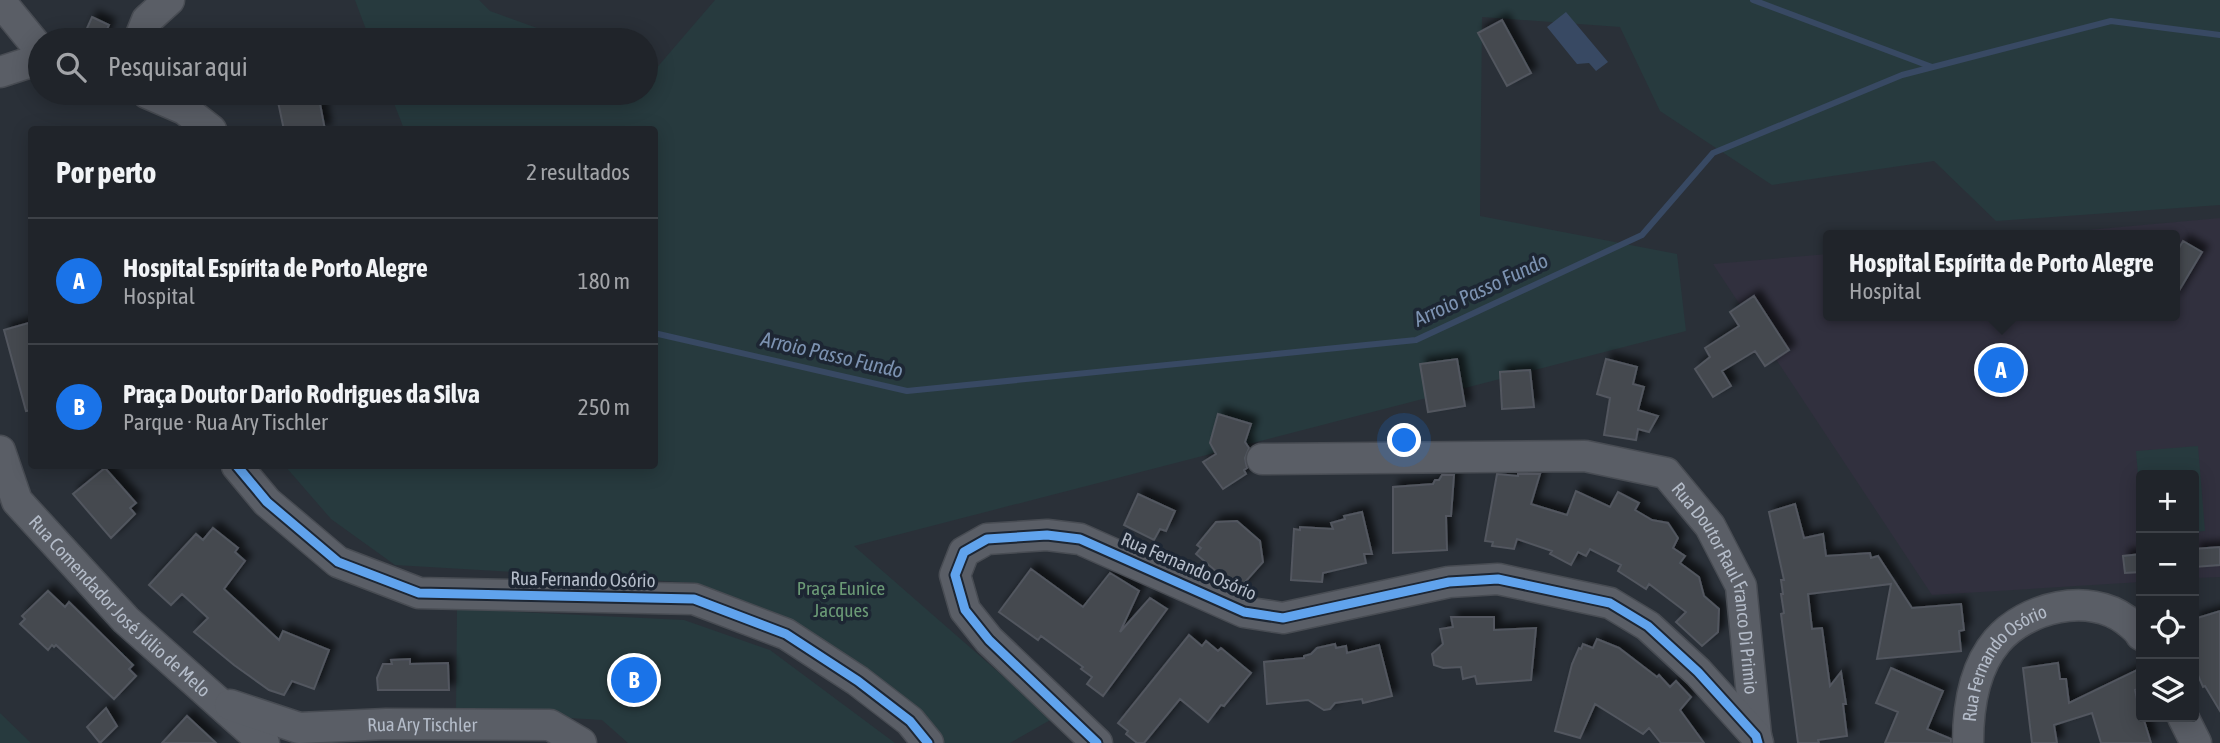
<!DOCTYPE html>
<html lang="pt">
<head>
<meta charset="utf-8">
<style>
	body { margin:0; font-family:"Asap Condensed",sans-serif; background:#282c32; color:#f1f3f6 }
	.controls { position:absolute; right:21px; bottom:21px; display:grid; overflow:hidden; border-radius:7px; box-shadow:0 4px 18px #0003 }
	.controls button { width:63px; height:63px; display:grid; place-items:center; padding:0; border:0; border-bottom:2px solid #3d4147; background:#20242a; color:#f1f3f6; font:35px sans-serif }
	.you { position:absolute; left:1405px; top:441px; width:24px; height:24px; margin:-18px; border:5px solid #fff; border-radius:50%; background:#1a73e8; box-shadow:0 0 0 10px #1a73e833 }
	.badge { display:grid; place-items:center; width:46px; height:46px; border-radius:50%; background:#1a73e8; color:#fff; font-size:23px; font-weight:700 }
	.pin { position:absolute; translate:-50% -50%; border:4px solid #fff; box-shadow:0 2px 7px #0006 }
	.popup { position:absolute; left:1823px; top:230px; width:357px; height:91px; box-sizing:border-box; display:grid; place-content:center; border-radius:7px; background:#20242a; filter:drop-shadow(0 2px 5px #0005); font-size:23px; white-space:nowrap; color:#a2a4a8 }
	.popup b { font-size:26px; color:#f1f3f6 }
	.popup::after { content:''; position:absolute; left:50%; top:100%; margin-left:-14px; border:14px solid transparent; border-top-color:#20242a }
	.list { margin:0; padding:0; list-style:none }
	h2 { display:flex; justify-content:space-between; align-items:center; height:91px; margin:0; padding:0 28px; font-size:30px }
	h2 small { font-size:23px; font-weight:400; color:#a2a4a8 }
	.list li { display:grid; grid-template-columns:46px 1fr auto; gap:21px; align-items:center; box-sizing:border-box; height:126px; padding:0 28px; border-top:2px solid #3d4147 }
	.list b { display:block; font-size:26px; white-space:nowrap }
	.list p { margin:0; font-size:23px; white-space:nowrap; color:#a2a4a8 }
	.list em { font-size:23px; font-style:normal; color:#a2a4a8 }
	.icon { flex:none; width:38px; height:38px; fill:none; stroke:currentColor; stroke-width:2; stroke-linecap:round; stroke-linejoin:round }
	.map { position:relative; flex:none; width:2220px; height:743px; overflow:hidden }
	.search { position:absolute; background:#20242a; box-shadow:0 4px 18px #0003; left:28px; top:28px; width:630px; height:77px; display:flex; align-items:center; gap:18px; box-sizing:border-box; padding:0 24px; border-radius:38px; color:#a2a4a8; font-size:26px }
	.panel { position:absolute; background:#20242a; box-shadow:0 4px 18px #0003; left:28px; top:126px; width:630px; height:343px; border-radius:7px }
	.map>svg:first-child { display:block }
	.medical { fill:#31303e }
	.green { fill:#273a3e }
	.water { fill:#384963 }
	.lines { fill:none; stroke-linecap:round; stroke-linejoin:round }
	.stream { stroke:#384963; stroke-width:6 }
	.building { fill:#444950; stroke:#52575f; stroke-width:2; filter:url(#shadow) }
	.minor-casing { stroke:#484c53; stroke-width:33 }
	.minor { stroke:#5a5e66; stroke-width:30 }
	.cycleway-casing { stroke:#1d2633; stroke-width:13 }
	.cycleway { stroke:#60a3ed; stroke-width:9 }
	.labels { text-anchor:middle; stroke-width:7; stroke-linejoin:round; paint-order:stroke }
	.street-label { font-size:19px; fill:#b4bcc9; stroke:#1d2633 }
	.park-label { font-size:19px; fill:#6b9a76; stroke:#1d2633 }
	.water-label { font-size:21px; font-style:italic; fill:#7c92b1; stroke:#1d2633 }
</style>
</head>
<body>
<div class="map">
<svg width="2220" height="743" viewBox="0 0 2220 743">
	<defs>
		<filter id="shadow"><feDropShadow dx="6" dy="-6" stdDeviation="3.5" flood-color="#0009"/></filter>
	</defs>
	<rect width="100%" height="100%" fill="#2a3038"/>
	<path class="medical" d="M2220,218v359l-26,1v-103h-53v107l-209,13 -219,-331 115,-10v62h346v-81h-141z"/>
	<path class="green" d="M355,0h124l11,11 80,29h-200z
		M715,0h1505v205l-224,16 -62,-60 -162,24 -112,-74 -40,-84 -138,-10 -2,199 197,38 9,77 -832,215 198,173 -42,24h-69l-146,-120 -98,-40 -302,-18 -64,-46 -46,-53h369v-336l-250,-1 -14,-36h256v-25l8,3z
		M2198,446l7,85 -11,1v-57h-53v36l-5,-60z
		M457,609l227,11 86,30 125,93h-267l-26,-23 -146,-9z
		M0,713l31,30h-31z"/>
	<path class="water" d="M1566,12l42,50 -12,9 -7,-8 -12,1 -30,-37z"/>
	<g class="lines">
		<path class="stream" d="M1753,0l179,67
			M654,333l253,58 509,-51 226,-105 71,-82 189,-78 209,-54 109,14"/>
	</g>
	<path class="building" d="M92,17l17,8 -7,15 -18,-5z
		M1502,20l29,53 -24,13 -29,-53z
		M299,93h19l7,37h-41l-7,-33z
		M2183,241l19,11 -28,47v-42z
		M1754,296l35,54 -24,16 -10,-15 -33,20 9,15 -18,11 -18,-28 15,-12 -5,-9 34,-22 -9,-14z
		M32,322v88l-6,1 -22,-81z
		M1457,359l8,47 -37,6 -8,-48z
		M1606,359l31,8 -4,17 11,3 -6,23 20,6 -9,16 -11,-3 -2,11 -32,-5 6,-37 -13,-4z
		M1530,370l4,37 -32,2 -2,-37z
		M1218,414l33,10 -6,18 4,6 -4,10 2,10 -3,2 2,4 -23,15 -20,-27 13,-8 -6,-11z
		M105,468l31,35 -6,5 5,6 -24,24 -38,-44z
		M1497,474l21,2v-2h22l-9,30 36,11 9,-24 34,16 8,-15 21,11 -4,7 17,10 16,3 10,15 -5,10 12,8 -5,7 19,14 5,19 15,13 -1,23 -16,14 -26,-24 10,-10 -37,-28 -3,5 -28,-18 3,-6 -31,-16 -4,7 -8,-4 -7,13 -21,-11 2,-3 -35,-12 -3,10 -22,-3 1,-4 -8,-1z
		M1442,475h12l-3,41h-5l1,34 -54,3v-66l40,-3 2,-4h4z
		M1138,494l37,17 -9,20 -6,-2 -6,11 -30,-15z
		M1795,504l9,34 19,-4 3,22 44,-3 1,5 7,-2 34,52 49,-4 3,26 -5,1 2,20 -84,8 14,-75 -83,10 4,35 10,-1 8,58 11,-14 5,32h-3l4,32 -29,4 1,3h-21l-17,-129 3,-1 -3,-19h2l-2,-14h3l-15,-68z
		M1362,512l10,42h-8l2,9 -43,10 -1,9 -31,-2 3,-51 6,1v-3l33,2 -2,-6 14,-4 -1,-3z
		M1237,521l23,20 3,21 -25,28 -42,-36 5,-6 -4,-3 19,-23z
		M213,528l25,20 -3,4 10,9 -21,28 55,51 4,-9 46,19 -15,39 -22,-8 -8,14 -15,-5 -35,-25 -40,-33 14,-14 -26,-24 -11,11 -22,-20 47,-51 7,6z
		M2220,547v18l-26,2v-18z
		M2141,554v18l-16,1 -2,-17z
		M1031,569l52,38 27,-34 29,18 -19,41 30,-34 17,11 -64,87 -16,-12 5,-7 -11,-8 2,-2 -42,-31 -3,4 -39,-28z
		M48,591l17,16 4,-5 64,63 -4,4 7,7 -22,23 -58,-54 -2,2 -2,-2 -4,5 -28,-26 5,-5 -3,-3z
		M2220,611v100l-15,-25 -2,1 -9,-21v-47z
		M1451,617h43v13l42,-2 -5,52 -54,4 -2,-8 -12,3 -2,-12 -18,1 -9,-3 -2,-11 11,-10 -3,-15 13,-2z
		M1189,635l13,11 4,-5 12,10 3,-3 30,25 -27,33 -3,-1 -13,17 -28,-23 -36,44h-7l-11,-9 2,-3 -10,-8z
		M1597,639l22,9 38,29 2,-2 11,12 6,-6 15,16 -11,13 24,33h-43l-12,-15 -6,6 -48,-30 -15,34 -25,-7 17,-67 7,-16 2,1 2,-5 10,4z
		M1335,644l1,4 10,-2 1,7 32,-8 13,51 -29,7 -1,-4 -27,4 -5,6 -6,1 -16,-10 -41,4 -3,-42 40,-4v-2l7,-2 6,-6z
		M410,659v5l38,-1 1,27h-71l-1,-12 6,-14h9l-1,-4z
		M2058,663l2,16h6l3,24 72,-35v20l-6,2 6,27h2l8,26h-50l-9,-30 -38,12 3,18h-25l-9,-75z
		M1891,668l52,23 -16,38 24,10v4h-66l13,-31 -22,-9z
		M106,708l11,18 -17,17 -13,-16z
		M187,716l29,27h-54z"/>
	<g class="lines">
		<g class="minor-casing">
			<g id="minor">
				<path d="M0,1l40,49"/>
				<path d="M139,40l8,-20 22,-20"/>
				<path d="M0,72l40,-13"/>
				<path d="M147,93l37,16 27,21"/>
				<path id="s1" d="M0,451l17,50 109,119 138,123"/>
				<path id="s2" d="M1262,459l323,-3 81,17 44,53 31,60 15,150"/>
				<path d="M237,466l30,36 71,60 81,31 275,6 92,35 72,47 52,40 18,22"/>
				<path id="s3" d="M230,705l69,23 87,-4 164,1 31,18"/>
				<path d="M2183,717l13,26"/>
				<path d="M1097,743l-108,-103 -24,-30 -10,-35 9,-23 23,-13 60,-4 33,4 164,73 39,6 166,-36 49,-3 112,24 38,23 50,46 58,64 2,7"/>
				<path id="s4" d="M1968,743c0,-35 6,-75 29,-102 29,-34 92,-49 129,-21 6,5 12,9 15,15"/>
			</g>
		</g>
		<use href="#minor" class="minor"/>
		<g class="cycleway-casing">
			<path id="cycleway" d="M237,466l30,36 71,60 81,31 275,6 92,35 72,47 52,40 18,22
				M1097,743l-108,-103 -24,-30 -10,-35 9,-23 23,-13 60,-4 33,4 164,73 39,6 166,-36 49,-3 112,24 38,23 50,46 58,64 2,7"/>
		</g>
		<use href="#cycleway" class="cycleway"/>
	</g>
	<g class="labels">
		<g class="street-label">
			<text transform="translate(1189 566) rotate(23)" y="7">Rua Fernando Osório</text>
			<text transform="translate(583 579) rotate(1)" y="7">Rua Fernando Osório</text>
			<text dy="7" stroke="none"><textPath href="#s2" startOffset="536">Rua Doutor Raul Franco Di Primio</textPath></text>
			<text dy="7" stroke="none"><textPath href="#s1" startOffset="200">Rua Comendador José Júlio de Melo</textPath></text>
			<text dy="7" stroke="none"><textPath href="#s4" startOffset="94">Rua Fernando Osório</textPath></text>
			<text dy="7" stroke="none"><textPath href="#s3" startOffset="196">Rua Ary Tischler</textPath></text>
		</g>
		<g class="park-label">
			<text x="841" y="595">Praça Eunice<tspan x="841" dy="22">Jacques</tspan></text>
		</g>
		<g class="water-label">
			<text transform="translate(1481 290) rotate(-25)" y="7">Arroio Passo Fundo</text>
			<text transform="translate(832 355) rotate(13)" y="7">Arroio Passo Fundo</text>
		</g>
	</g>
</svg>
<div class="controls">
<button>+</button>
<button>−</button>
<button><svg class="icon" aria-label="locate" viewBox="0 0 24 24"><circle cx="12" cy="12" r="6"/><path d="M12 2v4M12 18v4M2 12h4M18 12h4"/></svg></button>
<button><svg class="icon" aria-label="layers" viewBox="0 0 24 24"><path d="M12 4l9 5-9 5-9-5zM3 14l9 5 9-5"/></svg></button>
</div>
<div class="you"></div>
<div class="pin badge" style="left:2001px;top:370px">A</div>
<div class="popup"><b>Hospital Espírita de Porto Alegre</b>Hospital</div>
<div class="pin badge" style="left:634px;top:680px">B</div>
<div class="search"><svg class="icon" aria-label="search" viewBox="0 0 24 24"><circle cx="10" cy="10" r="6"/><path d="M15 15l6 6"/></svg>Pesquisar aqui</div>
<section class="panel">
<h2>Por perto<small>2 resultados</small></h2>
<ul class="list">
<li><span class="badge">A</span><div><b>Hospital Espírita de Porto Alegre</b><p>Hospital</p></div><em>180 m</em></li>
<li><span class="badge">B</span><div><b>Praça Doutor Dario Rodrigues da Silva</b><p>Parque · Rua Ary Tischler</p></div><em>250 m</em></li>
</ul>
</section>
</div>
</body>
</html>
